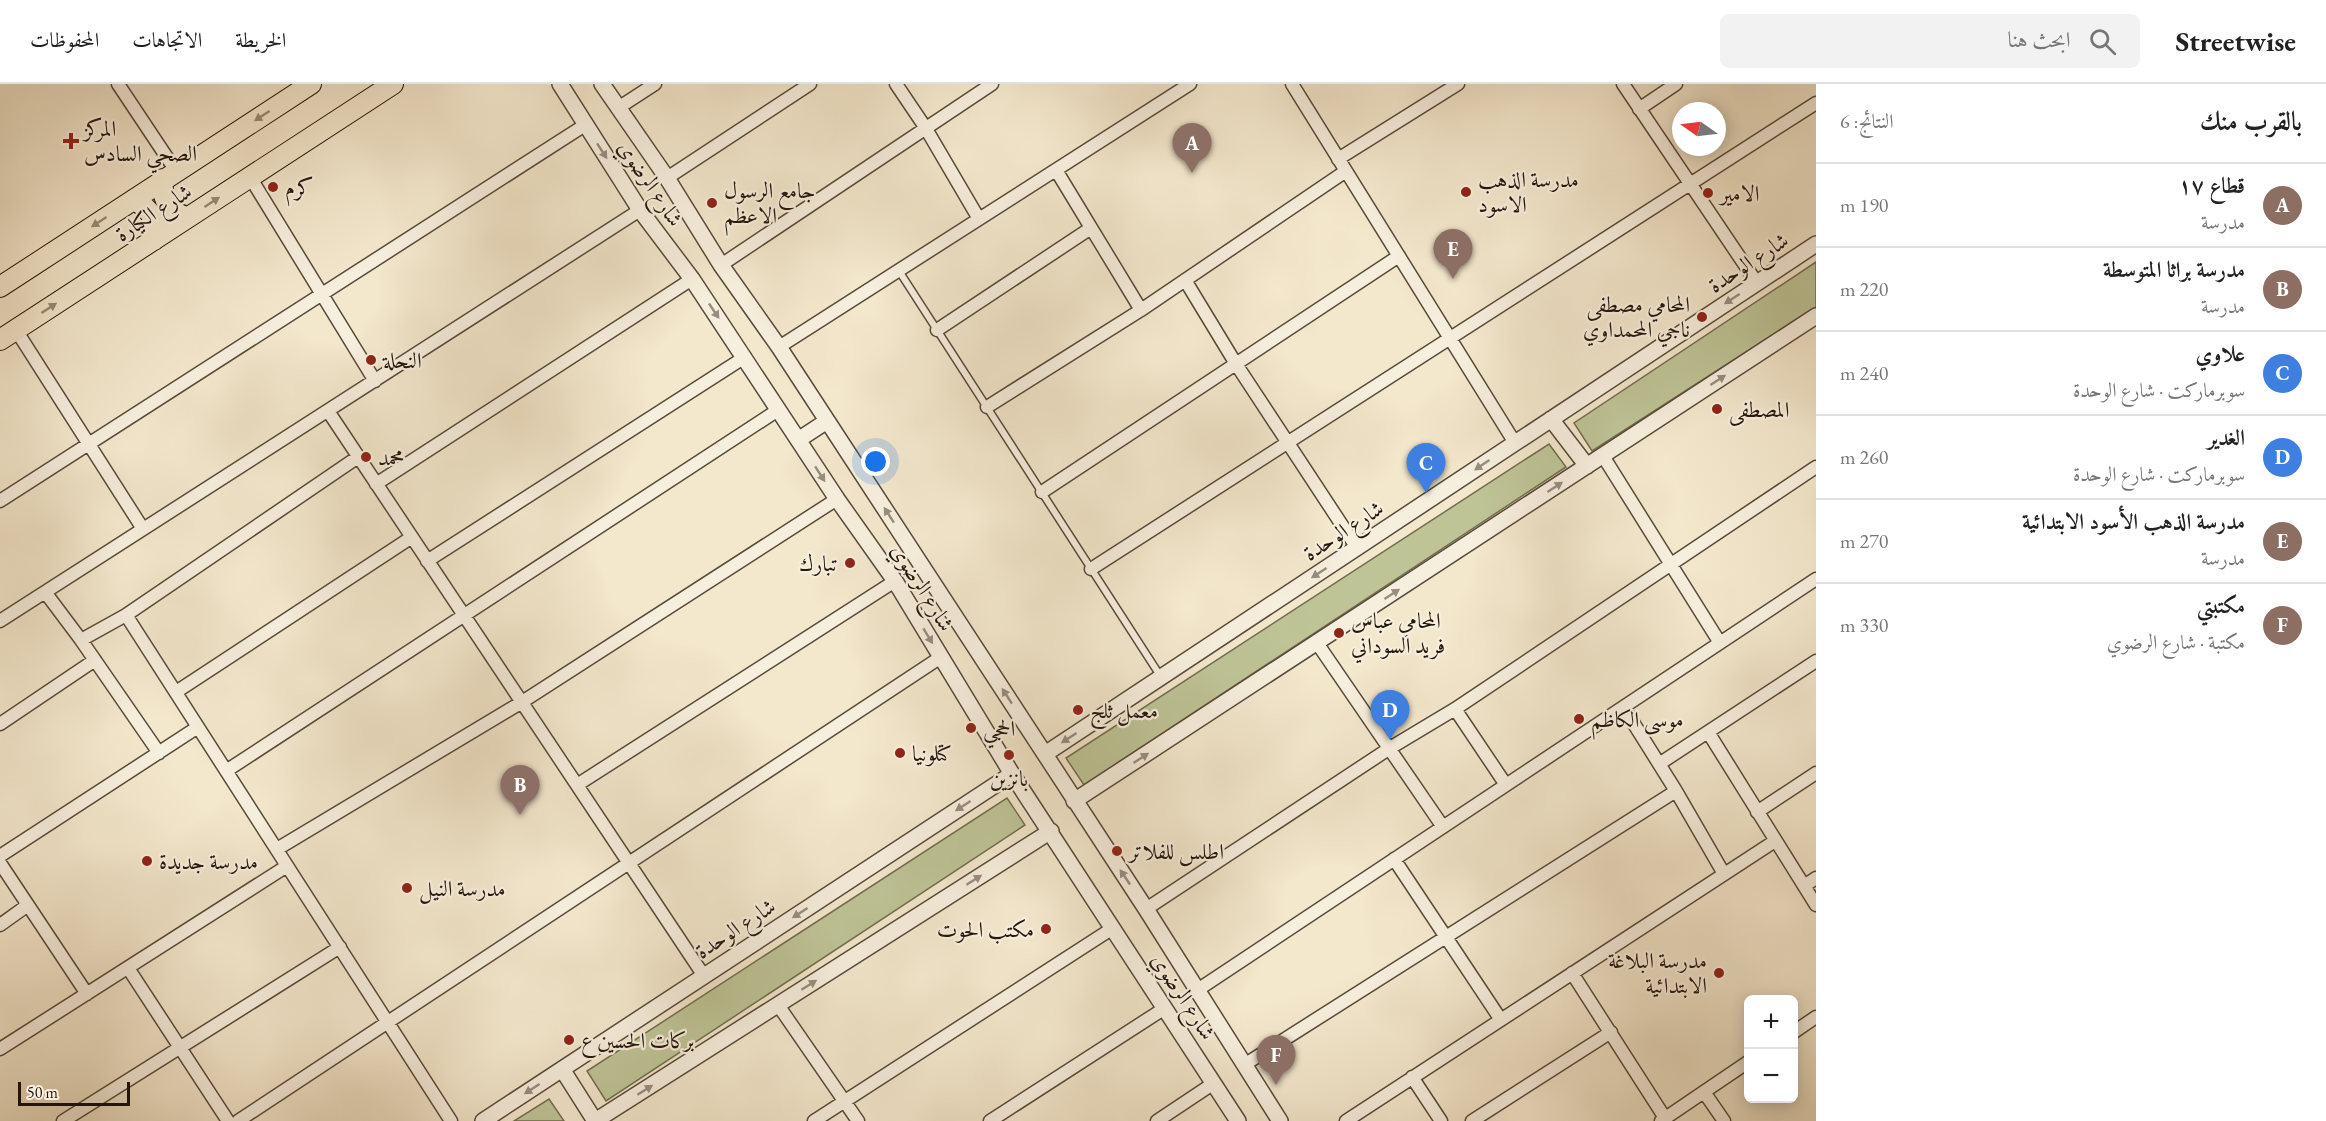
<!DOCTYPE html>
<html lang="ar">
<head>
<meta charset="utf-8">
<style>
	body { margin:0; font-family:"EB Garamond",Amiri,serif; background:#f2f2f2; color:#222; direction:rtl }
	.controls { position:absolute; right:18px; bottom:18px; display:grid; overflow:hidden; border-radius:9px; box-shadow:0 3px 15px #0003 }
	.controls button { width:54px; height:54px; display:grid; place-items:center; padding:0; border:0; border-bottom:2px solid #e0e0e0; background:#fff; color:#222; font:30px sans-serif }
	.compass { position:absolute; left:1672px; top:18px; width:54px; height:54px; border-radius:50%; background:#fff; box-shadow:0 3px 15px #0003; rotate:284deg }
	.scale { position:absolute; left:18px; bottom:15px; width:112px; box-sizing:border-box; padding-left:6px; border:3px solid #25160a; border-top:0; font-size:16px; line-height:21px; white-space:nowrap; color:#25160a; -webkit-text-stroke:4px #f7efde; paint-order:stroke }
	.you { position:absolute; left:876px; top:378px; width:21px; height:21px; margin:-15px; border:4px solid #fff; border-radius:50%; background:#1a73e8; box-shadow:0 0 0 9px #1a73e833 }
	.badge { display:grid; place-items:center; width:39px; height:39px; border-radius:50%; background:#0b8043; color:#fff; font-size:20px; font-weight:700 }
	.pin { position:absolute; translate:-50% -50px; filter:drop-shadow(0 2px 3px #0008) }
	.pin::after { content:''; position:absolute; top:32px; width:21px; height:18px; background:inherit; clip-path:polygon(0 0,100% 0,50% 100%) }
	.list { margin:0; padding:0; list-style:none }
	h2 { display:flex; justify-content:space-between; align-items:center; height:78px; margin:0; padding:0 24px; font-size:26px }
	h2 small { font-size:20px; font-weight:400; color:#767676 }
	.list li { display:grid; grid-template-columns:39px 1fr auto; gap:18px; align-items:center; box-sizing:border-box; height:84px; padding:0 24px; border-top:2px solid #e0e0e0 }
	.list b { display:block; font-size:22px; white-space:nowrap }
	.list p { margin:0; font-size:20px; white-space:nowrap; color:#767676 }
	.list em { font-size:20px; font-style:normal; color:#767676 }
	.icon { flex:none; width:33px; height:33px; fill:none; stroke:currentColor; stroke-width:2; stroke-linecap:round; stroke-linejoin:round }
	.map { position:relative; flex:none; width:1816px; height:1037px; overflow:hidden; direction:ltr }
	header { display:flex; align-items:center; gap:36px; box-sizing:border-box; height:84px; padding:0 30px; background:#fff; border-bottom:2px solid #e0e0e0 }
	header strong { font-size:28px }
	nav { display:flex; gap:33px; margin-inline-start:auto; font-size:21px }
	.search { width:420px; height:54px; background:#f2f2f2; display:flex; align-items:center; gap:15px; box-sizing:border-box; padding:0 21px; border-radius:9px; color:#767676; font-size:22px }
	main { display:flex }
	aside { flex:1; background:#fff }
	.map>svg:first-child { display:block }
	.green { fill:#bec496; stroke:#726d50; stroke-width:1.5 }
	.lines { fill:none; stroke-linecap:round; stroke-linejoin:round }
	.service-casing { stroke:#584a3a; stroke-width:9 }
	.minor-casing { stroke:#584a3a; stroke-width:15 }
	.tertiary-casing { stroke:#584a3a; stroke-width:18 }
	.primary-casing { stroke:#25160a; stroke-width:22 }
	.service { stroke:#f7efde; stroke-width:6 }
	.minor { stroke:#f7efde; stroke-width:12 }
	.tertiary { stroke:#f7efde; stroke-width:15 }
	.primary { stroke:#f3e7cc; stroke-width:20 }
	.oneway { fill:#968975 }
	.oneway2 { fill:#988d7f }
	.poi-dot { fill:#8f2418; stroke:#f7efde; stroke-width:2 }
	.labels { text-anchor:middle; stroke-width:4.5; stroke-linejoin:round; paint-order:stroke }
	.poi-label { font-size:22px; fill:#25160a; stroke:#f7efde; text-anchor:start }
	.street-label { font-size:22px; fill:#25160a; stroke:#f7efde }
</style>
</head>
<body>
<header>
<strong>Streetwise</strong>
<div class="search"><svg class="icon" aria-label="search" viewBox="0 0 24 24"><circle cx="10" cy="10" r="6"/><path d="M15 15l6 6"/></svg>ابحث هنا</div>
<nav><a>الخريطة</a><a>الاتجاهات</a><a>المحفوظات</a></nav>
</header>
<main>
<aside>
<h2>بالقرب منك<small>النتائج: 6</small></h2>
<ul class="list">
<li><span class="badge" style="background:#8d6e63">A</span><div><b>قطاع ١٧</b><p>مدرسة</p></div><em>190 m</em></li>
<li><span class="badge" style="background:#8d6e63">B</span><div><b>مدرسة براثا المتوسطة</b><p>مدرسة</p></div><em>220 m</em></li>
<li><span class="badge" style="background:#3f7fe0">C</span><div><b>علاوي</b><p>سوبرماركت · شارع الوحدة</p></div><em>240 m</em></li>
<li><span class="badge" style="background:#3f7fe0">D</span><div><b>الغدير</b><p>سوبرماركت · شارع الوحدة</p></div><em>260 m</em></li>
<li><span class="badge" style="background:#8d6e63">E</span><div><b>مدرسة الذهب الأسود الابتدائية</b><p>مدرسة</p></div><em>270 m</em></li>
<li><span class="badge" style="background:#8d6e63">F</span><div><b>مكتبتي</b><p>مكتبة · شارع الرضوي</p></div><em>330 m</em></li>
</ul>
</aside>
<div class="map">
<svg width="1816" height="1037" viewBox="0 0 1816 1037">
	<rect width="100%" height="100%" fill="#f3e7cc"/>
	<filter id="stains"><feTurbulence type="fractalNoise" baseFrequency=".00333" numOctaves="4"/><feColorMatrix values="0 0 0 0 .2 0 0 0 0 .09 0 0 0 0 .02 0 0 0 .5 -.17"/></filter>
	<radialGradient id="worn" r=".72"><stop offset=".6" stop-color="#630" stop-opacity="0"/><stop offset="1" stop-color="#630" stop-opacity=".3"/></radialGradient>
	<path class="green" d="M1816,178v45l-224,144 -18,-28z
		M1549,360l17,23 -482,318 -18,-27z
		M1007,714l18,27 -419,276 -19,-30z
		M549,1015l15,22h-50z"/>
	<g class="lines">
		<g class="service-casing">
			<path id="service" d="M899,187l262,406"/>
		</g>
		<g class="minor-casing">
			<path id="minor" d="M118,0l58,87
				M896,0l29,43 54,92
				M1292,0l223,359
				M1623,0l134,199
				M618,24l37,-24
				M1639,25l37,-25
				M1338,75l120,-75
				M1056,86l85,140
				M250,93l125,204
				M667,94l143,-94
				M721,181l271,-181
				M1185,196l51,84 121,184
				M16,246l127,199
				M937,246l154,-102
				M779,263l411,-263
				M987,323l154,-97 205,-139
				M328,327l376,565
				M1603,372l117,187
				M376,400l316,-205
				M1042,408l357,-236
				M0,417l585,-376
				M427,477l318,-204
				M1091,485l725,-466
				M45,508l36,48 78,113
				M126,531l325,506
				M0,537l640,-411
				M81,556l45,-25 232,-158
				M1317,559l126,184
				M176,608l236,-155
				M1624,624l52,83 48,83
				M1455,625l51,76
				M0,640l95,-64
				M1708,648l108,173
				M1659,680l157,-103
				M226,687l552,-361
				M577,701l318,-204
				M1757,728l59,-39
				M277,765l245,-147 315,-203
				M0,772l198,-129
				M1394,775l107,161
				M0,779l87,131
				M1804,802l12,-8
				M1146,825l244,-161 65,-39 361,-242
				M0,841l28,-20
				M128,884l100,153
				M1572,889l93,145
				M1196,907l620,-412
				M778,921l80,116
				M1794,948l22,-15
				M0,965l287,-183
				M1244,981l432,-274
				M1412,993l29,44
				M1704,1008l20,29
				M63,1037l277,-174
				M238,1037l703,-464
				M814,1037l299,-193
				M990,1037l175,-113
				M1157,1037l57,-38
				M1346,1037l429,-280
				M1472,1037l139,-89
				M1661,1037l87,-59"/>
		</g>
		<g class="tertiary-casing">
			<path id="tertiary" d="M560,0l80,126 52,69 145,220 58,82 117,193 226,347
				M602,0l65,94 54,87 58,82 367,562 134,212
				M1551,335l36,47
				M798,356l29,-19
				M1045,670l771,-510
				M1074,717l742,-485
				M562,985l33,52
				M483,1037l529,-347
				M595,1037l456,-290"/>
		</g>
		<g class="primary-casing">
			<path id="primary" d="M163,95c-2,19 6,34 25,38
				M133,116c17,7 25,21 21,40
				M0,203l311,-203
				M0,256l393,-256"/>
		</g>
		<use href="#service" class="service"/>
		<use href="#minor" class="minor"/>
		<use href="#tertiary" class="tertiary"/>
		<use href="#primary" class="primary"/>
	</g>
	<defs><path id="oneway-solid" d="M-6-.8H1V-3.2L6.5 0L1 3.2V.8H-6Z" transform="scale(1.5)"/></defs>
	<g class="oneway">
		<use href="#oneway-solid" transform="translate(262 32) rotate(147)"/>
		<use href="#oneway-solid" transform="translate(212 118) rotate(-33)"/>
		<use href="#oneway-solid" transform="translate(99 138) rotate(147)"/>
		<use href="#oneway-solid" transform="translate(49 224) rotate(-33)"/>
	</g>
	<g class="oneway2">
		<use href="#oneway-solid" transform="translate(602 67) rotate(57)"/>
		<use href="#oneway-solid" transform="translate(1732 215) rotate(147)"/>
		<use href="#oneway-solid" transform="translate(714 227) rotate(56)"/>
		<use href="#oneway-solid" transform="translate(1718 296) rotate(-33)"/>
		<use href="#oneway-solid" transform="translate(1482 381) rotate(146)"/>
		<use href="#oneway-solid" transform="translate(820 390) rotate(57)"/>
		<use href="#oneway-solid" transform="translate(1555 403) rotate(-33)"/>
		<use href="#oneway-solid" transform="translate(889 431) rotate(-123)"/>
		<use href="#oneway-solid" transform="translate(1319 489) rotate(147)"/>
		<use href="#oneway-solid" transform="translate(1392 510) rotate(-33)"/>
		<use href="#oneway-solid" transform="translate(928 552) rotate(59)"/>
		<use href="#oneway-solid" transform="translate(1007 612) rotate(-123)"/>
		<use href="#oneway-solid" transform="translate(1069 654) rotate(147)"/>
		<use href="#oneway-solid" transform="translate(1141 674) rotate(-33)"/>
		<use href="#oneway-solid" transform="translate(963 722) rotate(147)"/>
		<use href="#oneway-solid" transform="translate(1125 793) rotate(-124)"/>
		<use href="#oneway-solid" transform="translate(974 796) rotate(-32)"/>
		<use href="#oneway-solid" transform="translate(800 829) rotate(147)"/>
		<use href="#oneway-solid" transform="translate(809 901) rotate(-32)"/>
		<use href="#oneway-solid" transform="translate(532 1005) rotate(147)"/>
		<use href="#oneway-solid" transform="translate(645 1006) rotate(-32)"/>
	</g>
	<g class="poi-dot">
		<path d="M68 48h6v6h6v6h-6v6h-6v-6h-6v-6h6z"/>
		<circle cx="273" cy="103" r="6"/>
		<circle cx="1466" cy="108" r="6"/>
		<circle cx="1708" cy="109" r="6"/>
		<circle cx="712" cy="119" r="6"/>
		<circle cx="1702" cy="233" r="6"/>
		<circle cx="371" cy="276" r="6"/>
		<circle cx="1717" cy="325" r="6"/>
		<circle cx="366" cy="373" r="6"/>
		<circle cx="850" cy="479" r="6"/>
		<circle cx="1339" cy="549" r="6"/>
		<circle cx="1078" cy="626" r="6"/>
		<circle cx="1579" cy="635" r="6"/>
		<circle cx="971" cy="644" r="6"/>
		<circle cx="900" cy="669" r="6"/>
		<circle cx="1009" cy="671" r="6"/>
		<circle cx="1117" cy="767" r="6"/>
		<circle cx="147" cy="777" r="6"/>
		<circle cx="407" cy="804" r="6"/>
		<circle cx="1046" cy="845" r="6"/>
		<circle cx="1719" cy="889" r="6"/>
		<circle cx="569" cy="956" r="6"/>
	</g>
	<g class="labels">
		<g class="poi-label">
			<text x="84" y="52">المركز<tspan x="84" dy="25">الصحي السادس</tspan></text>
			<text x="1478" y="103">مدرسة الذهب<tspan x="1478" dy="25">الاسود</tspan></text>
			<text x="285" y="111">كرم</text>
			<text x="724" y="114">جامع الرسول<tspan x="724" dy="25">الاعظم</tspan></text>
			<text x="1720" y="117">الامير</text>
			<text x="1690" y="228" text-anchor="end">المحامي مصطفى<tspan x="1690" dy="25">ناجي المحمداوي</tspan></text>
			<text x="383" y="284">النحلة</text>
			<text x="1729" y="333">المصطفى</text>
			<text x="378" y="381">محمد</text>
			<text x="838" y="487" text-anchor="end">تبارك</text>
			<text x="1351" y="544">المحامي عباس<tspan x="1351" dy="25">فريد السوداني</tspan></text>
			<text x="1090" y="634">معمل ثلج</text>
			<text x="1591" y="643">موسى الكاظم</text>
			<text x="983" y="652">الحجي</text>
			<text x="912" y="677">كتلونيا</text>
			<text x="1009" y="702" text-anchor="middle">بانزين</text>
			<text x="1129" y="775">اطلس للفلاتر</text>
			<text x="159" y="785">مدرسة جديدة</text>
			<text x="419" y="812">مدرسة النيل</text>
			<text x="1034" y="853" text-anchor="end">مكتب الحوت</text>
			<text x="1707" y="884" text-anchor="end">مدرسة البلاغة<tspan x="1707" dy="25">الابتدائية</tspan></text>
			<text x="581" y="964">بركات الحسين ع</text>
		</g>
		<g class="street-label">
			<text transform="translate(651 99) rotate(56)" y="8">شارع الرضوي</text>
			<text transform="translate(153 128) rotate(-33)" y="8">شارع الكيارة</text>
			<text transform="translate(1748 178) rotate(-33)" y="8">شارع الوحدة</text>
			<text transform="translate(1343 446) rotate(-33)" y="8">شارع الوحدة</text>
			<text transform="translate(923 503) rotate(58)" y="8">شارع الرضوي</text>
			<text transform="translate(735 844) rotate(-33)" y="8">شارع الوحدة</text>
			<text transform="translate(1184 912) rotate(57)" y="8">شارع الرضوي</text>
		</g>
	</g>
	<rect width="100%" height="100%" filter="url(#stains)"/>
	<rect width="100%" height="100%" fill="url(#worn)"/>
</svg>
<div class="controls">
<button>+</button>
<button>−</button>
</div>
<svg class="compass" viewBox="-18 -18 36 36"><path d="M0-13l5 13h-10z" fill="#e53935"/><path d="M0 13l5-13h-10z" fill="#767676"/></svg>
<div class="scale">50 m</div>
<div class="you"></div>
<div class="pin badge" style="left:1192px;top:89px;background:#8d6e63">A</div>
<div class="pin badge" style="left:520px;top:731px;background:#8d6e63">B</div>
<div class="pin badge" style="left:1426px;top:409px;background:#3f7fe0">C</div>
<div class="pin badge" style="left:1390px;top:656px;background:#3f7fe0">D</div>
<div class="pin badge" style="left:1453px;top:195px;background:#8d6e63">E</div>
<div class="pin badge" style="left:1276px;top:1001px;background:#8d6e63">F</div>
</div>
</main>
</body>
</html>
